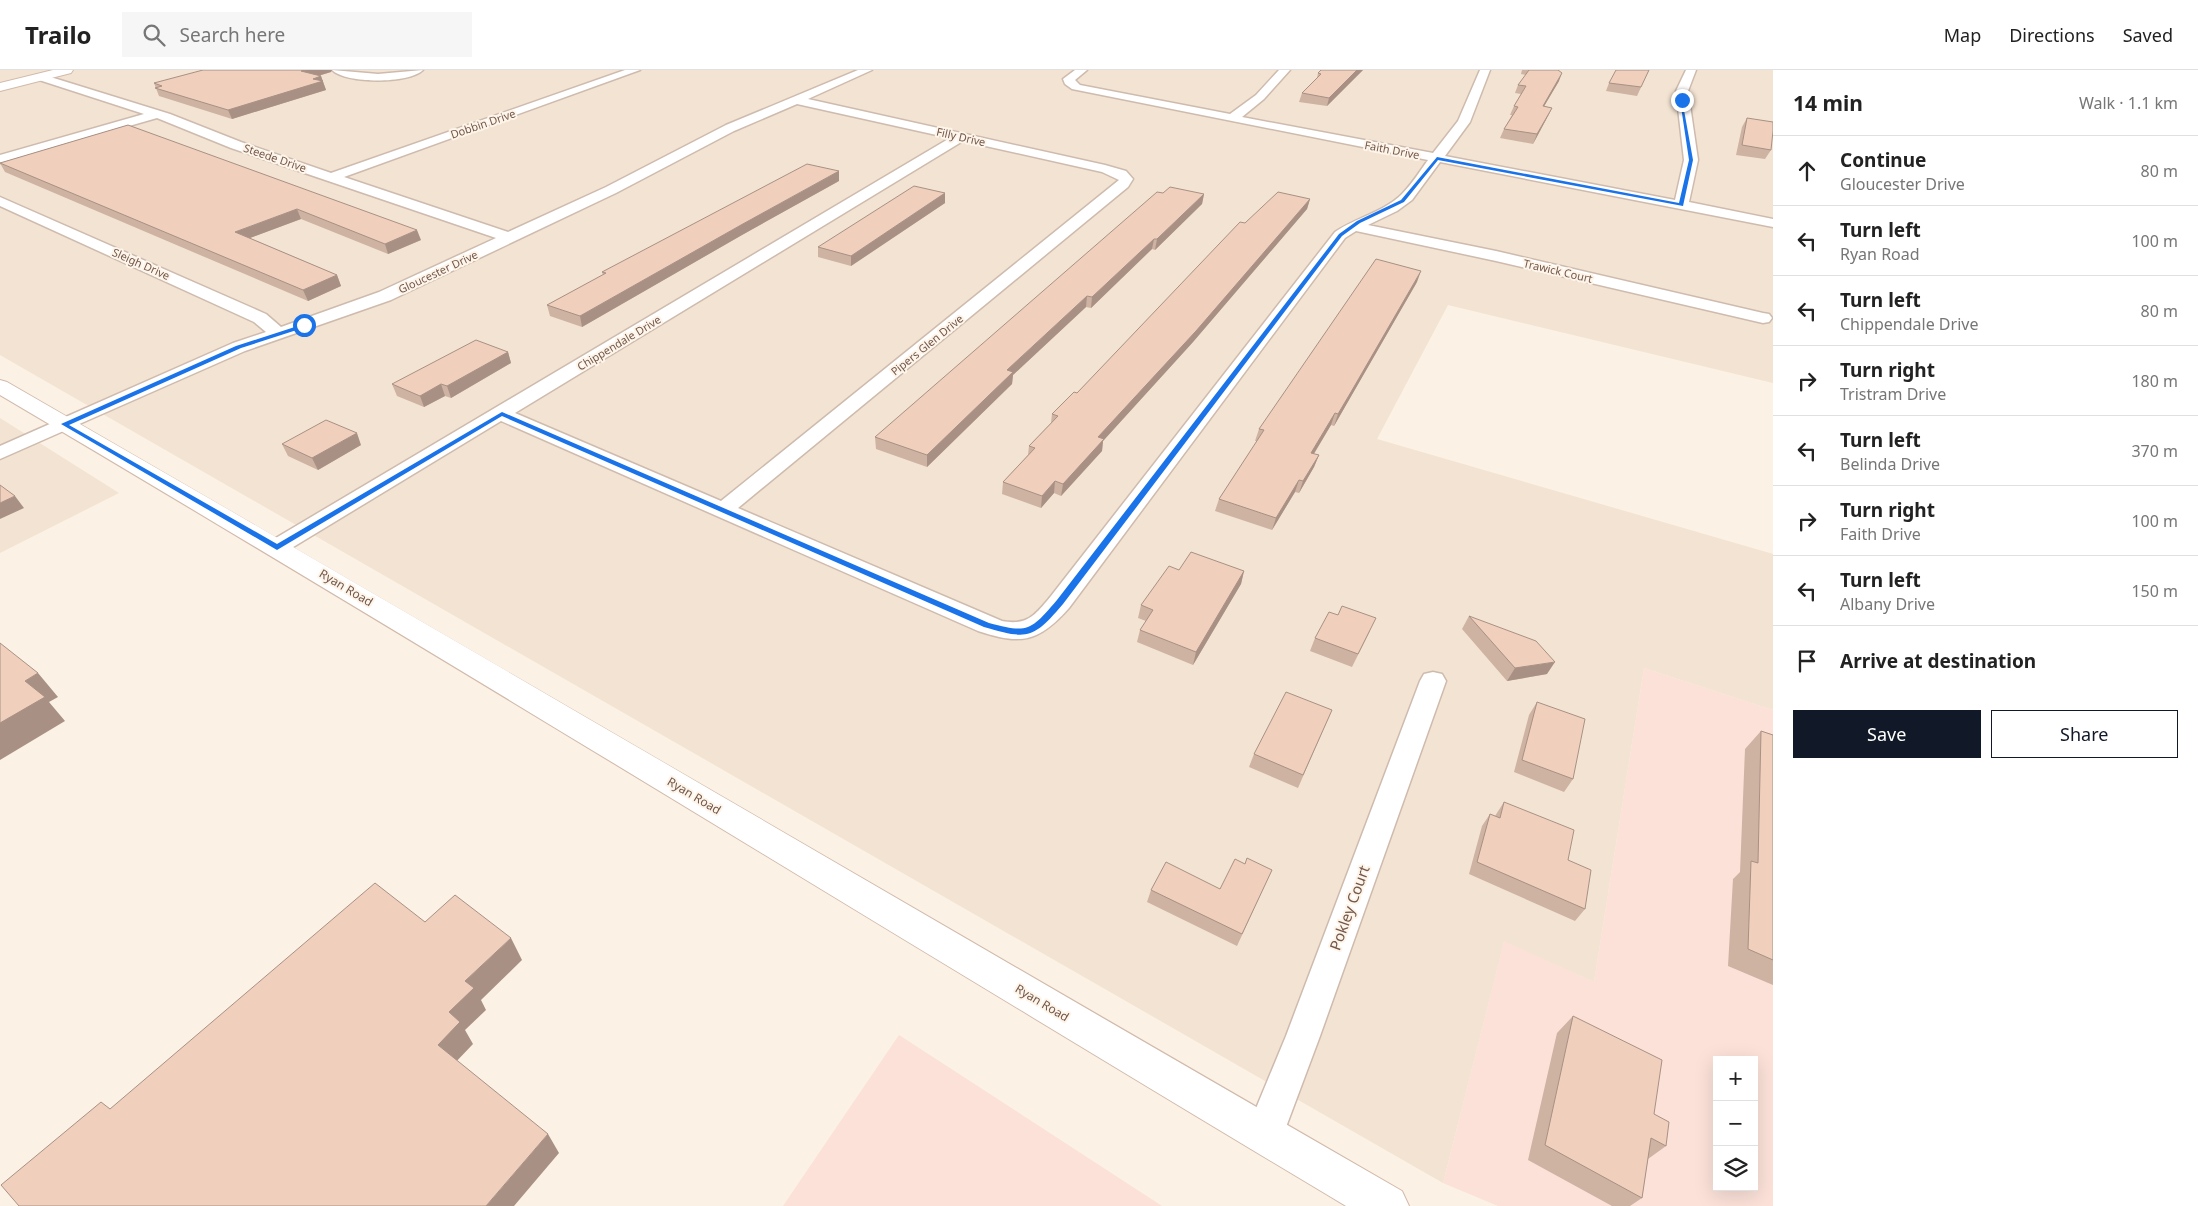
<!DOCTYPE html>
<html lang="en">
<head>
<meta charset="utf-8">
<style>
	body { margin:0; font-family:"Noto Sans",sans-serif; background:#f6f6f6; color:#222 }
	.controls { position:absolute; right:15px; bottom:15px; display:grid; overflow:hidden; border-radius:0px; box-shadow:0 5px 20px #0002 }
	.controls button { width:45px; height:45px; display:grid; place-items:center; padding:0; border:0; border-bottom:1px solid #e0e0e0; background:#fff; color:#222; font:25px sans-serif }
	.stop { position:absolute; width:15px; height:15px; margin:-11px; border:4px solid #1a73e8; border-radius:50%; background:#fff }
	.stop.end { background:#1a73e8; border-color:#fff; box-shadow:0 1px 5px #0008 }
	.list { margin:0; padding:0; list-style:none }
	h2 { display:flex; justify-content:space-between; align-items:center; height:65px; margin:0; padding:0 20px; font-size:21px }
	h2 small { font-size:16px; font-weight:400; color:#767676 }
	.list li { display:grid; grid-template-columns:32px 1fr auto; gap:15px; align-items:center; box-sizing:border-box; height:70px; padding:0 20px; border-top:1px solid #e0e0e0 }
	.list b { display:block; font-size:19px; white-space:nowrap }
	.list p { margin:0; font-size:16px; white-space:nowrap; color:#767676 }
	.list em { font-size:16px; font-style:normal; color:#767676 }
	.actions { display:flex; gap:10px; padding:15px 20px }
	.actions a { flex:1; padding:11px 0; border:1px solid #111827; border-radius:0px; text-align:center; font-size:18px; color:#111827 }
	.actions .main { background:#111827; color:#fff }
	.icon { flex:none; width:28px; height:28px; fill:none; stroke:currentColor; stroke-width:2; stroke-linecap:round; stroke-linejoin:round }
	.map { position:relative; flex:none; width:1773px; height:1136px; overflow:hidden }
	header { display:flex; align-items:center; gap:30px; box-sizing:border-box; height:70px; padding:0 25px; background:#fff; border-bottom:1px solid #e0e0e0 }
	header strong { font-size:24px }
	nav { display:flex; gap:28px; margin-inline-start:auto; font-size:18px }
	.search { width:350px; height:45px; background:#f6f6f6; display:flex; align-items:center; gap:12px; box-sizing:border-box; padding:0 18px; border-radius:0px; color:#767676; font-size:19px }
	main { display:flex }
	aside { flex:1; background:#fff }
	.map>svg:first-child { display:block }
	.residential { fill:#f3e3d2 }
	.commercial { fill:#fbe1d8; fill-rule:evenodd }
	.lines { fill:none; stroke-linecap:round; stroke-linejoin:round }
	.street-casing { stroke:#cebbae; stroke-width:3 }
	.secondary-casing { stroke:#d1baab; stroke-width:2 }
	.street { fill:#fff; fill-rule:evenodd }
	.secondary { fill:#fff; fill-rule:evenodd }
	.wall { fill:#ceb2a2 }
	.shaded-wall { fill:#a89184 }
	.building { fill:#f0cfbc; stroke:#a89184 }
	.route { fill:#1a73e8 }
	.labels { text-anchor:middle; stroke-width:4; stroke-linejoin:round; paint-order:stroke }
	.far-street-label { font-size:11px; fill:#73574a; stroke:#fef5ea }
	.street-label { font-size:12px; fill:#73574a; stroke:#fef5ea }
	.near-street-label { font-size:15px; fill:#73574a; stroke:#fef5ea }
</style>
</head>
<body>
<header>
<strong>Trailo</strong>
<div class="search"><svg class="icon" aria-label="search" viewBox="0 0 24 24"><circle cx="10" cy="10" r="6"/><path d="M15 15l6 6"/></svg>Search here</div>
<nav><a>Map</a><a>Directions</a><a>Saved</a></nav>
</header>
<main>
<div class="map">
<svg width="1773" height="1136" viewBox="0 0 1773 1136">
	<rect width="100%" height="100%" fill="#fbf1e4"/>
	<path class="residential" d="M0,0h1773v313l-325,-78 -71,134 396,115v156l-129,-42 -50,314 -90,-40 -61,241 -1443,-828z
		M0,348l119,75 -119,60z"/>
	<path class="commercial" d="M1644,598l129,42v496h-275l-55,-23 61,-242 90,41zM1717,990h37v127h-37z
		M899,965l263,171h-379z"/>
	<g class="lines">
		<g class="street-casing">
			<path id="street" d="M332,0l46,4 45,-4c-14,14 -77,14 -91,0z
				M625,0h15l-296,107 164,55 98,-45 120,-62 132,-55h14l-64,29 297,66 21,6 7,8 -5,8 -390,321 264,113c26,5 34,-7 49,-25l284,-364c20,-14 49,-20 67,-38 10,-10 18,-23 26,-34l-356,-71 -7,-5 -2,-5 12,-9h12l-12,10 5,5 150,29 26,-19 23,-25h11l-26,29 -22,18 191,36 25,-32 22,-51h10l-20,52 -25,34 230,44 9,-40 -8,-69 10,-21h10l-8,21 10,69 -9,42 84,17v8l-333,-65 -28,38 -15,11 -29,14 128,26 267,62 6,1 3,4 -3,4 -6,1 -267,-62 -140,-30 -11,7 -276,370c-31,35 -48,37 -91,23l-477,-210 -216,131 -8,2 -8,-2 -3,-5 3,-5 681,-404 -153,-34 -63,27 -118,62 -225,107 -146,51 -245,108v-13l233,-103 33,-11 -12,-10 -254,-116v-9l266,117 15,13 98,-35 117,-54 -265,-90 -74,-30 -157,45v-8l144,-41 -108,-35v-4h8l126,39 71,28 90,31zM963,71l139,31 17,8 -398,321 -206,-88z
				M1433,602l9,2 4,7 -126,355 -37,99 -6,13 -13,6 -13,-6 -6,-13 41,-99 134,-355 4,-7z"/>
		</g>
		<g class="secondary-casing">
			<path id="secondary" d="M53,0h20l-2,3 -71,18v-8z
				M0,310l7,2c466,267 929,541 1395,809l7,15h-63c-450,-269 -895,-545 -1346,-811z"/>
		</g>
		<use href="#street" class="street"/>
		<use href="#secondary" class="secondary"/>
	</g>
	<path class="wall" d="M1363,0l-36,36 -28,-4 3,-9 15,-15 1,-5z
		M1522,0h37v11l-15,25 8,2 -4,8 -15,28 -33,-6 4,-9 8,-14h-2l4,-9 7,-12 -6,-1 3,-8 8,-10 -5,-1z
		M1649,0l-12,26 -31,-5 3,-8z
		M331,2l-13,4h3l5,14 -94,29 -73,-23 -5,-13z
		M1747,48l24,32 -6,9 -29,-4 6,-28z
		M128,55l293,115 -33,14 -87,-35 -51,19 87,37 4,11 -33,15 -303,-129 -5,-9z
		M839,111l-97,54 -160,92 -32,-11 -3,-11 56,-30 -1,-3z
		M945,123v10l-94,63 -33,-9v-10z
		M1163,123l41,1 -2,10 -47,46 -3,-1 -61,59 -5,-1 -73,68 -1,9 -85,83 -51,-18 -1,-12z
		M1310,129l-3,10 -114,133 -90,99 -1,10 -41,45 -7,-3 -13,15 -39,-14 1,-12 25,-27 1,-9 22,-23 1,-9 25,-21 168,-170z
		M1417,212l-70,121 -13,23 -3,-1 -17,29 5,1 -5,12 -15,26 -4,-1 -23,38 -57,-19 4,-12 38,-58h-2l4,-12z
		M508,282l3,11 -60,35 -6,-2 -21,11 -27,-11 -5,-12z
		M282,374l79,1 -43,25 -30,-14z
		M1179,500l65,1 -3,13 -48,81 -56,-23 3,-12 6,-9 -8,-3 3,-13z
		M1469,546l78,58 -40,7 -45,-52z
		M1370,561l-18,36 -42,-16 5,-13z
		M1537,632l36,77 -9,13 -50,-20 15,-57z
		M1332,640l-34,78 -49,-21 5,-13z
		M1761,661l12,4v250l-45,-19 5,-87 7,-7 5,-123z
		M1504,732l64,58 17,49 -10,12 -106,-47 13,-48 8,-12 5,2z
		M1245,794l27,6 -35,76 -90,-44 4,-12 69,-1z
		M1573,946l81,98 12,32 -18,13 -6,39 -12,8h-18l-84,-46 29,-127z"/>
	<path class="shaded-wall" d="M306,0h26l-1,2 -27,8 -3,-9z
		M1357,0h6l-36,36 2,-8z
		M1562,3l-3,8 -20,34 4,-9z
		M321,6l5,14 -94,29 -4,-9z
		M1552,38l-4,8 -15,28 4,-10z
		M839,101v10l-97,54 -160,92 -2,-11 161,-91z
		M945,123v10l-94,63v-10z
		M1204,124l-2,10 -47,46 2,-11z
		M1310,129l-3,10 -114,133 -90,99 -1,10 -41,45 2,-12 35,-47z
		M297,139l4,10 -62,23 -4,-10z
		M417,160l4,10 -33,14 -3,-10z
		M1154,169l-2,10 -61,59 1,-11z
		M1421,201l-4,11 -83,144 4,-12z
		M337,205l4,11 -33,15 -5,-11z
		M1087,226l-1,11 -73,68 -1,9 -85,83v-12l80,-85z
		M508,282l3,11 -60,35 -4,-12z
		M441,314l4,12 -21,11 -4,-11z
		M1335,343l-4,12 -24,40 4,-12z
		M357,363l4,12 -43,25 -6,-12z
		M1319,385l-5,12 -15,26 4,-12z
		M1299,410l-4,12 -23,38 4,-12z
		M1055,411l-1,12 -13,15 1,-12z
		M15,426l9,12 -24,11v-16z
		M1244,501l-3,13 -48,81 3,-13z
		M1555,592l-8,12 -40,7 8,-13z
		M38,603l20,24 -9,5 16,19 -65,39v-37l25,-42z
		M511,868l11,22 -41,40 5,10 -21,20 8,14 -21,22 -14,-21 11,-33 16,-31z
		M548,1064l11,19 -45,53h-28z"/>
	<path class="building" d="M203,0h103l-5,1 20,5 -8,3 10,2 -95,29 -73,-22 7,-2 -8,-3z
		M1321,0h36l-28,28 -27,-5 19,-19 -3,-1z
		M1529,0h29l4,3 -19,33 9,2 -15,26 -33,-5 14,-22 -4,-1 12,-20 -8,-1z
		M1616,0h33l-8,17 -32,-4z
		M1747,48l26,4v9l-2,19 -29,-5z
		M128,55l289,105 -32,14 -88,-35 -62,23 102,43 -34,15 -303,-127z
		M807,94l32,7 -98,54 -161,91 -33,-11 59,-32 -4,-1z
		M914,116l31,7 -94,63 -33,-9z
		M1170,117l34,7 -47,45h-3l-62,58 -5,-1 -80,74 6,2 -86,83 -52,-18 282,-245 6,1z
		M1278,122l32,7 -114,132 -98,106 6,2 -41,45 -8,-3 -13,15 -39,-14 32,-34 -6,-2 29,-30 -6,-2 22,-22 3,1 163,-171 5,1z
		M1376,189l45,12 -70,121 -13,22 -3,-1 -24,40 8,2 -16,26 -4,-1 -23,38 -57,-19 45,-69 -5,-1z
		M476,270l32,12 -61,34 -6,-2 -21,12 -28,-12z
		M326,350l31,13 -45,25 -30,-14z
		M0,415l15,11 -15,7z
		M1191,482l53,19 -48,81 -56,-22 13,-20 -12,-5 28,-39 10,4z
		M1342,536l34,12 -18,36 -43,-16 14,-26 9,3z
		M1469,546l67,25 19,21 -40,6z
		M0,573l38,30 -13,8 20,16 -45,26z
		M1286,622l46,18 -29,65 -49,-21z
		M1537,632l48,17 -12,60 -51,-19z
		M1761,661l12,4v225l-25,-11 3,-88 7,2z
		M1504,732l70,28 -6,30 23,10 -6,39 -108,-47 13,-48 10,4z
		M1247,788l25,12 -30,64 -91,-44 15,-28 54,27 15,-30 10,5z
		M375,813l50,39 30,-27 56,43 -46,43 9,7 -25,24 11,10 -22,23 110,89 -62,72h-467l-18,-21 100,-83 9,7z
		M1573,946l89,44 -8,54 15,8 -3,24 -15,-8 -9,60 -97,-53z"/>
	<path class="route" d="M1682,29l11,61 -10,46 -245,-46 -34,42 -44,21 -18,13 -279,368c-30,35 -35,36 -79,23l-482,-211 -225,134 -216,-126 175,-78 68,-22 2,3 -65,21 -172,77 208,119 225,-132 487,211c40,11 42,7 68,-23l282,-366 18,-13 44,-21 36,-43 242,46 10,-43 -9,-60z"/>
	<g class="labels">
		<g class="far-street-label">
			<text transform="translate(483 54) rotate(-19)" y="4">Dobbin Drive</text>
			<text transform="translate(961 67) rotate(13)" y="4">Filly Drive</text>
			<text transform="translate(1392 80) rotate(11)" y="4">Faith Drive</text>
			<text transform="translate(275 88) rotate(19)" y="4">Steede Drive</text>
			<text transform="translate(141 194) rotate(24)" y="4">Sleigh Drive</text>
			<text transform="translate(1558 201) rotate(13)" y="4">Trawick Court</text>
			<text transform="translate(438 202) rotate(-25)" y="4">Gloucester Drive</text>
			<text transform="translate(619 273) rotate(-31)" y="4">Chippendale Drive</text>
			<text transform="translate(927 275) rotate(-39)" y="4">Pipers Glen Drive</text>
		</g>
		<g class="street-label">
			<text transform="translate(346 518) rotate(31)" y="4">Ryan Road</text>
			<text transform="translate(694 726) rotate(31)" y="4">Ryan Road</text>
			<text transform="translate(1042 933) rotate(31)" y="4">Ryan Road</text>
		</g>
		<g class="near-street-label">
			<text transform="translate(1350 838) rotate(-70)" y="5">Pokley Court</text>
		</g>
	</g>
</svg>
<div class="controls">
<button>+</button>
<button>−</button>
<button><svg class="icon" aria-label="layers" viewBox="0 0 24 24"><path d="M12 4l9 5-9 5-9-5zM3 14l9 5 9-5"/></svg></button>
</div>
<div class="stop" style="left:304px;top:255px"></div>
<div class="stop end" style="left:1682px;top:30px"></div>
</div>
<aside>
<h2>14 min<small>Walk · 1.1 km</small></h2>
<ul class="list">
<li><svg class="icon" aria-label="ahead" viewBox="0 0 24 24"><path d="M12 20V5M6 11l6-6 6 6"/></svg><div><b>Continue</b><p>Gloucester Drive</p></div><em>80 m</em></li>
<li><svg class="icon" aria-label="left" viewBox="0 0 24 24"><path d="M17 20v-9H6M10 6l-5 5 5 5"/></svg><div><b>Turn left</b><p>Ryan Road</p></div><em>100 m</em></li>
<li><svg class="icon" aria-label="left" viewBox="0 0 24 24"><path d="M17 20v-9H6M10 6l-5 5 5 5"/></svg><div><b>Turn left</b><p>Chippendale Drive</p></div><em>80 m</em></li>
<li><svg class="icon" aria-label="right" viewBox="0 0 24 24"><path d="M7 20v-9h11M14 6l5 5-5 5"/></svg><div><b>Turn right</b><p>Tristram Drive</p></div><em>180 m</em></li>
<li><svg class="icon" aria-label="left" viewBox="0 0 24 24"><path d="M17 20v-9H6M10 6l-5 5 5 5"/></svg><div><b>Turn left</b><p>Belinda Drive</p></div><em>370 m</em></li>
<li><svg class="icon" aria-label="right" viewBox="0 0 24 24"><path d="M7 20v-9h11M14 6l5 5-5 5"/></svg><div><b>Turn right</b><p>Faith Drive</p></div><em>100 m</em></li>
<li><svg class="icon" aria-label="left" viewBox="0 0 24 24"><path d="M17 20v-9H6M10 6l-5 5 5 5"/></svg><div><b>Turn left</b><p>Albany Drive</p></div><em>150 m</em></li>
<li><svg class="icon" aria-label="arrive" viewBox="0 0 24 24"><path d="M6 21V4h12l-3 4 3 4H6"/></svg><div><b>Arrive at destination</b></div></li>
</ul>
<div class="actions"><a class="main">Save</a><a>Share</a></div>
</aside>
</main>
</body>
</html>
